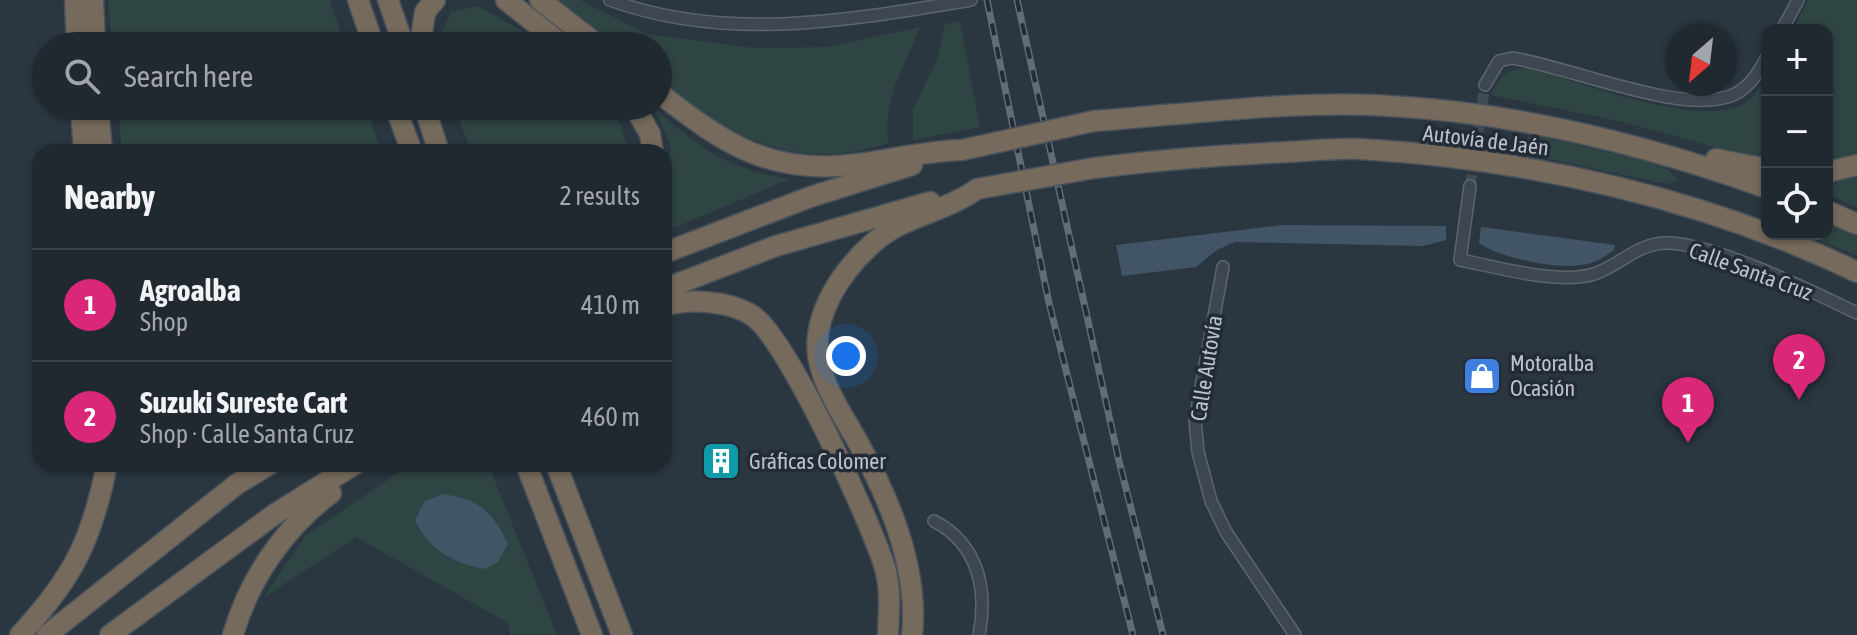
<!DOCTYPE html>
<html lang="en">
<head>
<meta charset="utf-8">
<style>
	body { margin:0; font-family:"Asap Condensed",sans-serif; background:#283038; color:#f1f3f6 }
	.controls { position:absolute; right:24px; top:24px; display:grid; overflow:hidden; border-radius:16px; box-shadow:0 2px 6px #0004 }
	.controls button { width:72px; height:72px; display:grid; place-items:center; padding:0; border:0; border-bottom:2px solid #3d444c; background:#202830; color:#f1f3f6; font:40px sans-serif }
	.compass { position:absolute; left:1665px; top:24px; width:72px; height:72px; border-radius:50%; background:#202830; box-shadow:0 2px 6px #0004; rotate:208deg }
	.you { position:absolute; left:846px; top:356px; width:28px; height:28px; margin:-20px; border:6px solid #fff; border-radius:50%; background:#1a73e8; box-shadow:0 0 0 12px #1a73e833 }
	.badge { display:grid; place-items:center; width:52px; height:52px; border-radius:50%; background:#db2777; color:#fff; font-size:26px; font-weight:700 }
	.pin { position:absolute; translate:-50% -66px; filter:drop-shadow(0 2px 4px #0008) }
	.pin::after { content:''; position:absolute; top:42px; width:28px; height:24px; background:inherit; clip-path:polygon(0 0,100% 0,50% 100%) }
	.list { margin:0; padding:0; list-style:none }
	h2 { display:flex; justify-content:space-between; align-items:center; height:104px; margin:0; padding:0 32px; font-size:34px }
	h2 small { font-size:26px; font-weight:400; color:#a2a6ab }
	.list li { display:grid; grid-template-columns:52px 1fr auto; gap:24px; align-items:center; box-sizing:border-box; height:112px; padding:0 32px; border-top:2px solid #3d444c }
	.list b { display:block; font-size:30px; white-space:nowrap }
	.list p { margin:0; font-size:26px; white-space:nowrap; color:#a2a6ab }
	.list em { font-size:26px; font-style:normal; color:#a2a6ab }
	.icon { flex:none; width:44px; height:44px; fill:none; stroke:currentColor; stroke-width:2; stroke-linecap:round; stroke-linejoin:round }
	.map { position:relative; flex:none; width:1857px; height:635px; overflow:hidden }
	.search { position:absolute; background:#202830; box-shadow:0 2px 6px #0004; left:32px; top:32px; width:640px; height:88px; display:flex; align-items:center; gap:20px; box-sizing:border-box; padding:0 28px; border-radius:44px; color:#a2a6ab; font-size:30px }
	.panel { position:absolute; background:#202830; box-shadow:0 2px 6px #0004; left:32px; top:144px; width:640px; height:328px; border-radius:24px }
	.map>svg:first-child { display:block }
	.green { fill:#2f4543 }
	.water { fill:#425567 }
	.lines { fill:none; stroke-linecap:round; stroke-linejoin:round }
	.street-tunnel { stroke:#404b55; stroke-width:11; stroke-dasharray:11 5.5; stroke-linecap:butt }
	.street-casing { stroke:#5c656e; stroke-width:14 }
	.highway-casing { stroke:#49525b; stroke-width:23 }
	.street { stroke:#3e4751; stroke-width:11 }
	.highway { stroke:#766a5c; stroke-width:20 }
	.rail-casing { stroke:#616c77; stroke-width:7 }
	.rail { stroke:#232c36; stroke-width:4; stroke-dasharray:12; stroke-linecap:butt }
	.highway-bridge-casing { stroke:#49525b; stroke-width:23; stroke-linecap:butt }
	.highway-bridge { stroke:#766a5c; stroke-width:20 }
	.labels { text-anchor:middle; stroke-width:7; stroke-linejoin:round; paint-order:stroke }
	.street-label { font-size:22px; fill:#bbc2cb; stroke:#232c36 }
	.poi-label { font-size:22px; fill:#bbc2cb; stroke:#232c36; text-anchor:start }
</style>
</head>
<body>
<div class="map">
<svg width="1857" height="635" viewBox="0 0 1857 635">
	<rect width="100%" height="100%" fill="#2a3640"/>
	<path class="green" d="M108,0h222l15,46h-233z
		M553,0h27l67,34 107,14 73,-1 93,-20c-17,45 -36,66 -32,116 -90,31 -160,-6 -230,-61v-36h-46z
		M1808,0h49v154l-30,9v-133h-34z
		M477,6l44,24 17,16h-99v-9l12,-25z
		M960,21l20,106 -67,13v-31l24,-49 8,-36z
		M1530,67c45,14 181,67 220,33 6,-5 12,-17 17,-25v86l-144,-39 -132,-27c8,-19 18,-27 39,-28z
		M118,106h248l15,46h-259z
		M454,106h148l18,16 8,30h-157z
		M654,108c46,40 75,62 136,71l-126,53v-49l7,-36z
		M1535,135l128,30 17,16 -14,3 -136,-29 -17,-13z
		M1857,173v35l-30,-15v-14z
		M1827,221l30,12v23l-52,-22h22z
		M411,464h77l69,171h-47l-2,-12 -152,-86 -93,61 42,-62z"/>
	<path class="water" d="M1283,225l163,1v14l-23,6 -188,-4 -18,8 -21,17 -74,9 -6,-31z
		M1481,227l134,18 -1,5c-7,5 -15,11 -23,13 -27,9 -89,-4 -112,-20z
		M443,494c37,6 49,17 65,50l-10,18 -14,7c-31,-6 -56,-20 -69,-49l10,-19z"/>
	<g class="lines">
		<path class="street-tunnel" d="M1470,186l15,-101"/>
		<g class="street-casing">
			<path id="street" d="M610,0c118,43 240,20 361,0
				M1782,30l16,-30
				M1485,85l14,-24 13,-3c56,8 175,60 223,36 16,-8 24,-23 32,-37
				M1470,186l-10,74c37,7 99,25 134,14 27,-9 43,-31 73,-31 47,0 146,49 190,70
				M1223,267l-28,153 3,32 13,49 15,31 69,103
				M934,521c44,23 54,68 45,114"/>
		</g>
		<g class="highway-casing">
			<path id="highway" d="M75,0l2,46
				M93,0l2,46
				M358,0l16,46
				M388,0l16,46
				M506,0l58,46
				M540,0l59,46
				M420,46l5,-34 10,-12
				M658,92c66,52 113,84 200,72 36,-5 68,-13 104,-14
				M81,106l3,46
				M98,106l4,46
				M395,106l17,46
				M424,106l15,46
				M634,106l16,28 3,18
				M1094,121c97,-7 198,-21 296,-15 128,7 257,39 377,82
				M1716,159l51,10
				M1094,168c64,-8 128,-13 193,-16 24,-1 49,-4 73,-3 170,10 343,49 497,123
				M1827,172l30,-7
				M1827,211l30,13
				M664,253l146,-56 102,-32
				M664,289l112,-43 154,-44
				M664,306c25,-8 67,-5 89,10 35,24 118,206 132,252 6,22 4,45 3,67
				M526,464l66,171
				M556,464l66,171
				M20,635c53,-57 72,-95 87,-171
				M47,635l190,-151 33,-20
				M110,635l165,-121 80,-50
				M233,635c16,-56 51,-107 98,-142
				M912,635c7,-65 -22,-135 -53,-191 -15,-27 -36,-57 -41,-88 -5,-42 23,-84 53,-111 30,-29 73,-32 106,-56"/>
		</g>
		<use href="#street" class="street"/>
		<use href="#highway" class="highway"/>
		<g class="rail-casing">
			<path id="rail" d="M987,0l62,303 84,332
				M1017,0l102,461 44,174"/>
		</g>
		<use href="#rail" class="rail"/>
		<g class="highway-bridge-casing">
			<path id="highway-bridge" d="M962,150l132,-29
				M977,189l117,-21"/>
		</g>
		<use href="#highway-bridge" class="highway-bridge"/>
	</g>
	<defs>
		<g id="shop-square" transform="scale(2)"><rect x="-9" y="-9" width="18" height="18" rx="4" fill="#3f7fe0" stroke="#232c36"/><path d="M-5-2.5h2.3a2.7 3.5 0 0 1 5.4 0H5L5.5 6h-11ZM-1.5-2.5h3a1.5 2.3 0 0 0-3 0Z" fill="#fff"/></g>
		<g id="building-square" transform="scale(2)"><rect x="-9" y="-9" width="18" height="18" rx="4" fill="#0f9aa8" stroke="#232c36"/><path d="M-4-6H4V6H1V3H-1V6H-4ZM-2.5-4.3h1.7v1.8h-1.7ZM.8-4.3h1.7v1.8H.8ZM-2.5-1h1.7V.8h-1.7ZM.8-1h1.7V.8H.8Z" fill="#fff"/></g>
	</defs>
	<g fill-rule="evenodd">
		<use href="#shop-square" x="1482" y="376"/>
		<use href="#building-square" x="721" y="461"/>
	</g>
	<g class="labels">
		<g class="street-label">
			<text transform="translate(1486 140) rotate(7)" y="8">Autovía de Jaén</text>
			<text transform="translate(1751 271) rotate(20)" y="8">Calle Santa Cruz</text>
			<text transform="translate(1206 368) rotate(-81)" y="8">Calle Autovía</text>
		</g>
		<g class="poi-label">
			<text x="1510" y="371">Motoralba<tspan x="1510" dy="25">Ocasión</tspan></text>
			<text x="749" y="469">Gráficas Colomer</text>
		</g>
	</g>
</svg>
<div class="controls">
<button>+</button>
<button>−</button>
<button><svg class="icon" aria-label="locate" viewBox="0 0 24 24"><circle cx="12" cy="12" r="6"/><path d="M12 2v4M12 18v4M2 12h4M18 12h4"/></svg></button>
</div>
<svg class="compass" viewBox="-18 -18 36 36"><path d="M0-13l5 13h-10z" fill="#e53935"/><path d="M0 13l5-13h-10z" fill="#a2a6ab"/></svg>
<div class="you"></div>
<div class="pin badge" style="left:1688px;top:443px">1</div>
<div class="pin badge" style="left:1799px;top:400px">2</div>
<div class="search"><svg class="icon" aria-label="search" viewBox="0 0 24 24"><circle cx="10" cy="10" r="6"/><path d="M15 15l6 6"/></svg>Search here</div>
<section class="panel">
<h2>Nearby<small>2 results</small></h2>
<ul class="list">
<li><span class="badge">1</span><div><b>Agroalba</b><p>Shop</p></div><em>410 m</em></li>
<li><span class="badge">2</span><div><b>Suzuki Sureste Cart</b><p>Shop · Calle Santa Cruz</p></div><em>460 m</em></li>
</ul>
</section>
</div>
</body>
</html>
